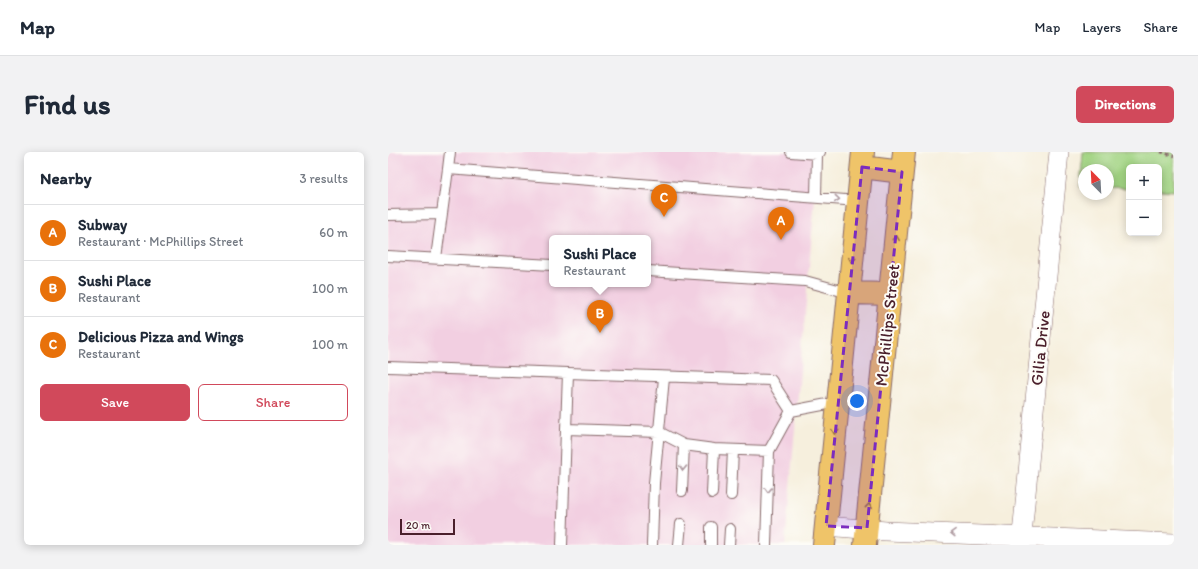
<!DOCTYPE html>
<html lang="en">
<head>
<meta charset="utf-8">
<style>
	body { margin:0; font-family:Itim,sans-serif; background:#f2f2f3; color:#1f2937 }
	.controls { position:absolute; right:12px; top:12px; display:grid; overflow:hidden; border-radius:6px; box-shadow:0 2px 10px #0003 }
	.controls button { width:36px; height:36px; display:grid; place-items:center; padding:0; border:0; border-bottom:1px solid #e0e1e3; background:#fff; color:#1f2937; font:20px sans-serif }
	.compass { position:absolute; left:690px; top:12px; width:36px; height:36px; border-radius:50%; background:#fff; box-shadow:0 2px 10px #0003; rotate:336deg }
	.scale { position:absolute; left:12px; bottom:10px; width:55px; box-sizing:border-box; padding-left:4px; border:2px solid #4a1f2b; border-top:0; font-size:11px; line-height:14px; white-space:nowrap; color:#4a1f2b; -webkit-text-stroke:3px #fdfcf7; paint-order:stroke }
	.you { position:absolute; left:469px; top:249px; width:14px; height:14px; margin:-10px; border:3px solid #fff; border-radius:50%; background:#1a73e8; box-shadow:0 0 0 6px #1a73e833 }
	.badge { display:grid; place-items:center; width:26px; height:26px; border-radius:50%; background:#d1495b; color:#fff; font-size:13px; font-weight:700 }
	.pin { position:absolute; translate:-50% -33px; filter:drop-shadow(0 1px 2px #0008) }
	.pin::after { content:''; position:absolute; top:21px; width:14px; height:12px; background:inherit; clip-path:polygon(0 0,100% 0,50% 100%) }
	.popup { position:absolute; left:161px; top:83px; width:102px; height:52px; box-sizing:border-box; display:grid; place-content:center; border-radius:6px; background:#fff; filter:drop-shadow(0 1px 3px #0005); font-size:13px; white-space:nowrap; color:#747a83 }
	.popup b { font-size:15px; color:#1f2937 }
	.popup::after { content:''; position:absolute; left:50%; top:100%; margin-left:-8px; border:8px solid transparent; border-top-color:#fff }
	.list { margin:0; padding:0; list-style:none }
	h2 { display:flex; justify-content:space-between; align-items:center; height:52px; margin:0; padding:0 16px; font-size:17px }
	h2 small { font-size:13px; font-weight:400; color:#747a83 }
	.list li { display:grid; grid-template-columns:26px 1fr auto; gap:12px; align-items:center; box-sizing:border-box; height:56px; padding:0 16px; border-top:1px solid #e0e1e3 }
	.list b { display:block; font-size:15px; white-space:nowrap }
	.list p { margin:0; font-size:13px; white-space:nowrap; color:#747a83 }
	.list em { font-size:13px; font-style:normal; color:#747a83 }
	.actions { display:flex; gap:8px; padding:12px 16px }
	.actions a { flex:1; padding:9px 0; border:1px solid #d1495b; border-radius:6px; text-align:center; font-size:14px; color:#d1495b }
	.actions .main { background:#d1495b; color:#fff }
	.map { position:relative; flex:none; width:786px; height:393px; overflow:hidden; border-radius:6px }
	header { display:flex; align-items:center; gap:24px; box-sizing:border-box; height:56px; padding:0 20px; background:#fff; border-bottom:1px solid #e0e1e3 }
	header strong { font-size:19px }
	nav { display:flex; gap:22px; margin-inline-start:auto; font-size:14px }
	.intro { display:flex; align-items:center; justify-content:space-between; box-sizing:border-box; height:96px; padding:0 24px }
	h1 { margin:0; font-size:28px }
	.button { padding:10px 18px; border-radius:6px; background:#d1495b; color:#fff; font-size:14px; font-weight:700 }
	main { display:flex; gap:24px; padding:0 24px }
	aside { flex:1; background:#fff; border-radius:6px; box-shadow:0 2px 10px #0003 }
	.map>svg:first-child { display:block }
	.built { fill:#f2cfe1; fill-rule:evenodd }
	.green { fill:#a2d483; stroke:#767a57 }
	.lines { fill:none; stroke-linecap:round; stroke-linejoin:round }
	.lane-casing { stroke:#866869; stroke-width:12 }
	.street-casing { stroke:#866869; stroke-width:20 }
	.primary-casing { stroke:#866869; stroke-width:24 }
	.path { stroke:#866869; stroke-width:2.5; stroke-dasharray:3 3; stroke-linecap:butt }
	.lane { stroke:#fff; stroke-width:10 }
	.street { stroke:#fff; stroke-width:19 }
	.primary { stroke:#efc469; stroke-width:22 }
	.oneway { stroke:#ae9aa0 }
	.oneway2 { stroke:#946947 }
	.marked { fill:#7b2cbf; fill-opacity:0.2; stroke:#7b2cbf; stroke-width:3; stroke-dasharray:8 5; stroke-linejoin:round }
	.labels { text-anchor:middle; stroke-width:4; stroke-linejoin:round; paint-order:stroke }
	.street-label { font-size:17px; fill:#4a1f2b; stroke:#fdfcf7 }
</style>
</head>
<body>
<header>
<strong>Map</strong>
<nav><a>Map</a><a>Layers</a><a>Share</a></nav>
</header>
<div class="intro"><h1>Find us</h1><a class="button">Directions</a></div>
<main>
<aside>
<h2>Nearby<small>3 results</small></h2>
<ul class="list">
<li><span class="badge" style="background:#e8710a">A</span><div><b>Subway</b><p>Restaurant · McPhillips Street</p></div><em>60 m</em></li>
<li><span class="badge" style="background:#e8710a">B</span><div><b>Sushi Place</b><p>Restaurant</p></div><em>100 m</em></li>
<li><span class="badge" style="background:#e8710a">C</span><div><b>Delicious Pizza and Wings</b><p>Restaurant</p></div><em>100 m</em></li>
</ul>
<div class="actions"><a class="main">Save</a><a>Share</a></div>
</aside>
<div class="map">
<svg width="786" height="393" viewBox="0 0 786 393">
	<rect width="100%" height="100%" fill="#fdfcf7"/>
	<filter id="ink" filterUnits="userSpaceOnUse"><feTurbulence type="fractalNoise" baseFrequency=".025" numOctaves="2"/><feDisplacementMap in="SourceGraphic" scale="8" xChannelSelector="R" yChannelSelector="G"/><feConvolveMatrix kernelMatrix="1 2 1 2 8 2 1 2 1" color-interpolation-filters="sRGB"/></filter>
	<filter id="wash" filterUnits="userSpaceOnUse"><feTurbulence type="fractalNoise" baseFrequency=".012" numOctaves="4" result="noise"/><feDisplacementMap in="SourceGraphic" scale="16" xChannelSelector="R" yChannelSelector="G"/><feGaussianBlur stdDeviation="0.9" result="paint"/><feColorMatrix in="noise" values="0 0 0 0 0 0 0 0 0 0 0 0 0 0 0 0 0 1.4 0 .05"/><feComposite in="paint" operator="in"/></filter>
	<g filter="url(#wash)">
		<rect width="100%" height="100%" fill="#f6efdd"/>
		<path class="built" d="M0,0h431l-34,393h-397zM164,86h96v46h-96z"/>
		<path class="green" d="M695,0h91v39l-15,-1v-23h-30v22l-21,-1v-18h-24v17h-4z"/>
	</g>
	<g filter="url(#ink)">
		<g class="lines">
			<g class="lane-casing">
				<path id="lane" d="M62,0l-2,17 410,32
					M403,0l26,2 3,-2
					M428,45l1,-43
					M0,63l54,-1
					M0,104l164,9
					M48,106l12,-89
					M260,119l157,10 44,12
					M0,215l180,6
					M178,277l93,3 25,13 30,4 55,2
					M294,339l2,-46
					M324,341l2,-44
					M343,343l2,-45
					M174,393l6,-172 203,7 20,31
					M264,393l2,-62 10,-105
					M291,393l2,-21
					M323,393v-18
					M341,393l1,-16
					M378,393l3,-94 22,-40 47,-9"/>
			</g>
			<g class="street-casing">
				<path id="street" d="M438,374l60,5 288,12
					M633,393l38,-393"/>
			</g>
			<g class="primary-casing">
				<path id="primary" d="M474,15l40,5
					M461,141l41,1
					M436,393l39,-393
					M477,393l39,-393"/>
			</g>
			<path class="path" d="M773,0l13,4"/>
			<use href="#lane" class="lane"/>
			<use href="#street" class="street"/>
			<use href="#primary" class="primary"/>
		</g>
		<defs><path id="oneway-chevron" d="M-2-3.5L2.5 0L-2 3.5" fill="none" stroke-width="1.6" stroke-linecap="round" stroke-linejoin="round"/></defs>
		<g class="oneway">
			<use href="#oneway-chevron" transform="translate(449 47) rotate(5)"/>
			<use href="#oneway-chevron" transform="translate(295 316) rotate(92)"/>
			<use href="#oneway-chevron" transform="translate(380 338) rotate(92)"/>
			<use href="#oneway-chevron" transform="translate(565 381) rotate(-178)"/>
		</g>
		<g class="oneway2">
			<use href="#oneway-chevron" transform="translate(508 86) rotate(-84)"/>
			<use href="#oneway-chevron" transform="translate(464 108) rotate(96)"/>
			<use href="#oneway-chevron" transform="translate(447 280) rotate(96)"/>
			<use href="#oneway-chevron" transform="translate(481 354) rotate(-84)"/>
		</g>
	</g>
	<path class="marked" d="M474,15l40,5 -35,356 -41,-2z"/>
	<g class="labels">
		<g class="street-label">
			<text transform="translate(499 173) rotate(-84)" y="6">McPhillips Street</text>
			<text transform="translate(652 196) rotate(-84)" y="6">Gilia Drive</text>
		</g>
	</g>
</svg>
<div class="controls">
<button>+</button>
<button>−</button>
</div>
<svg class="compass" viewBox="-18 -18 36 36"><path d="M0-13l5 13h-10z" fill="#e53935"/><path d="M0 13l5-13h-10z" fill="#747a83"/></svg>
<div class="scale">20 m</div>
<div class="you"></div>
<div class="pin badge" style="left:393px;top:88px;background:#e8710a">A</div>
<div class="pin badge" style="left:212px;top:181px;background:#e8710a">B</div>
<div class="popup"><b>Sushi Place</b>Restaurant</div>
<div class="pin badge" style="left:276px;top:65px;background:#e8710a">C</div>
</div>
</main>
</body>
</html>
